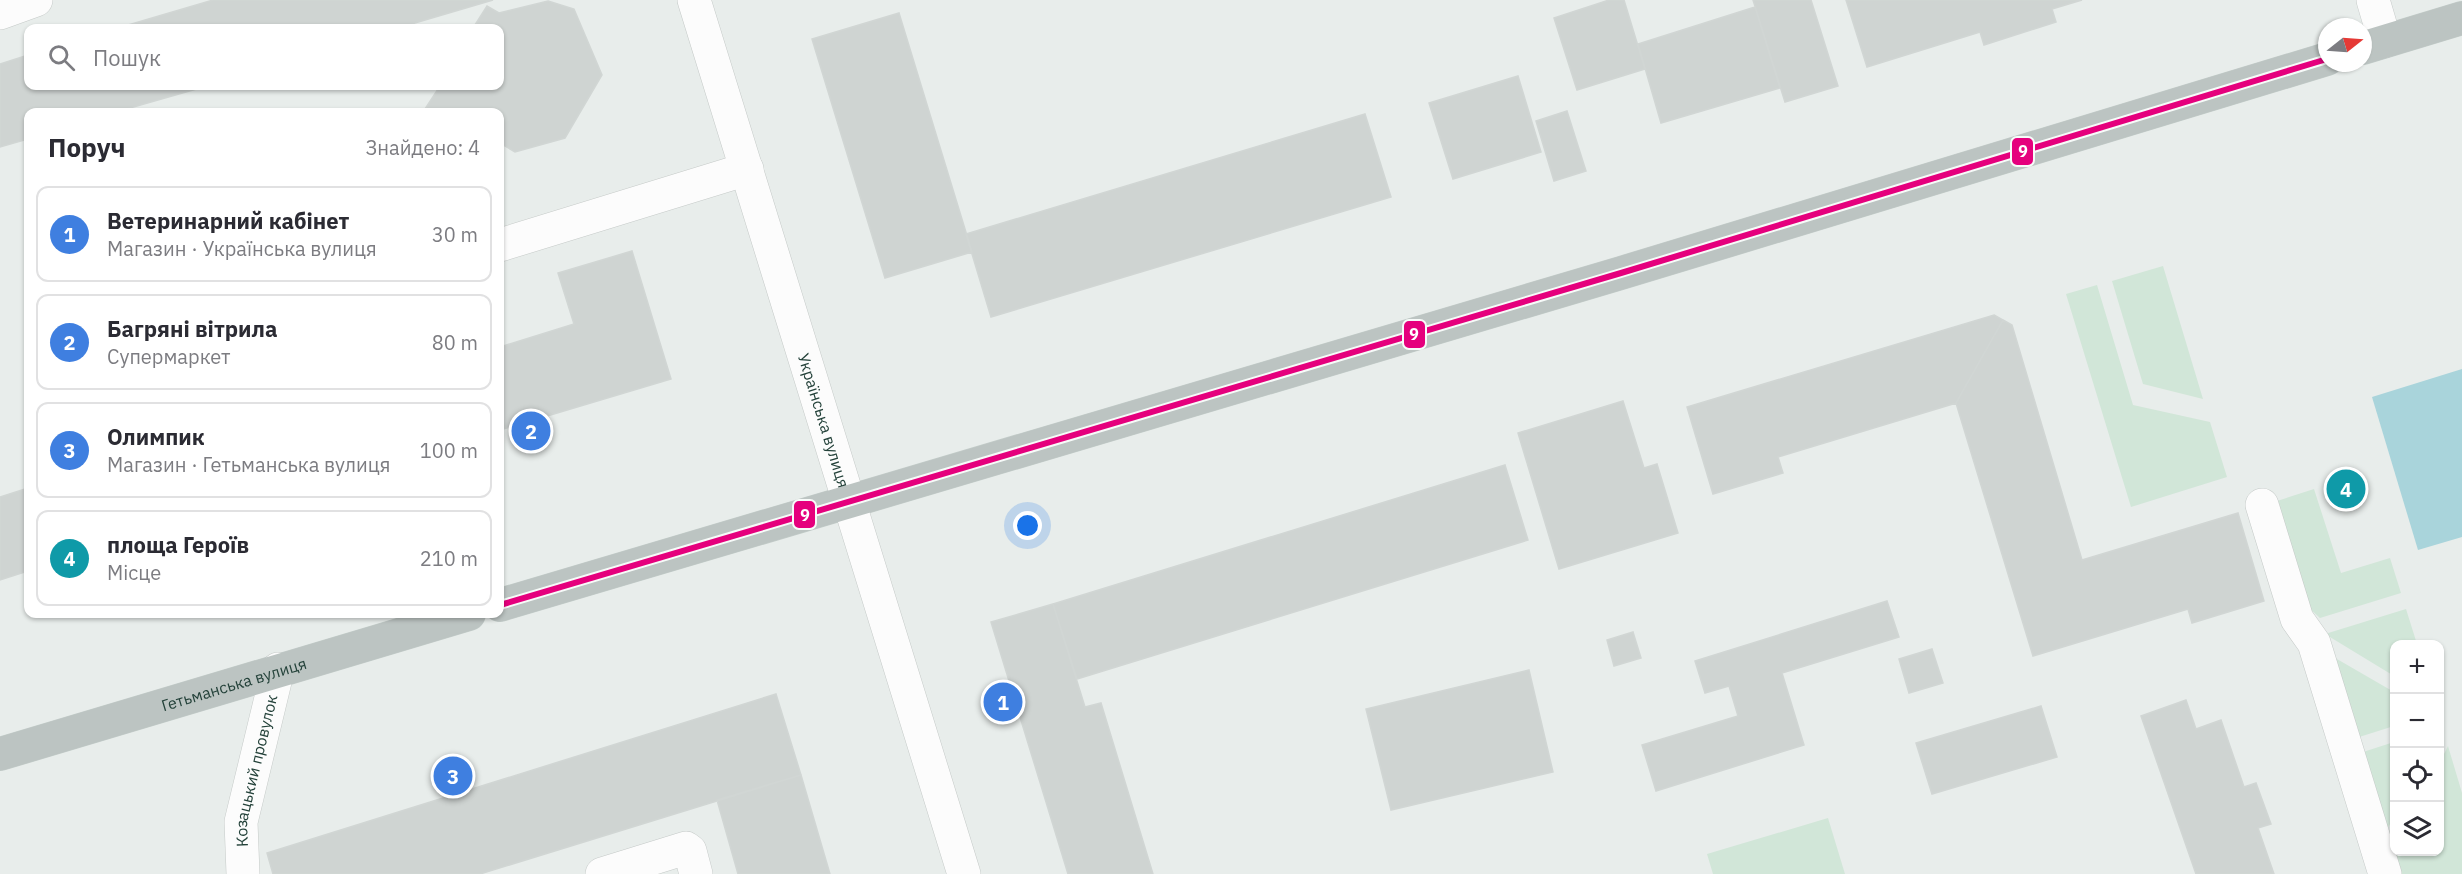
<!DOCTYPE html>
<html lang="uk">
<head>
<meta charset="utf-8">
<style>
	body { margin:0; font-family:"IBM Plex Sans",sans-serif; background:#f7f7f7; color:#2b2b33 }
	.controls { position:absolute; right:18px; bottom:18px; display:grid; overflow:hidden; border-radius:12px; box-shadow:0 2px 4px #0004 }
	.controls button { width:54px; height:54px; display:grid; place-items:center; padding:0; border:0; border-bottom:2px solid #e1e1e2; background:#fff; color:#2b2b33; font:30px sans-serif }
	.compass { position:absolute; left:2318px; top:18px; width:54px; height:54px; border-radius:50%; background:#fff; box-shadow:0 2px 4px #0004; rotate:73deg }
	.you { position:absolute; left:1028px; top:526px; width:21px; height:21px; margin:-15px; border:4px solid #fff; border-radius:50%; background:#1a73e8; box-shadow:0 0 0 9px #1a73e833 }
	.badge { display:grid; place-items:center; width:39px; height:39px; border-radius:50%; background:#697e78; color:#fff; font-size:20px; font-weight:700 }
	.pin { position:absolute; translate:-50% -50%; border:3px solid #fff; box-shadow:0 2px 6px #0006 }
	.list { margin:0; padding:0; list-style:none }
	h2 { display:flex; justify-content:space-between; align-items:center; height:78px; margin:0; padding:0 24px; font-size:26px }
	h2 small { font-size:20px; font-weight:400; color:#7c7c81 }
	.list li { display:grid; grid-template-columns:39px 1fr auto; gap:18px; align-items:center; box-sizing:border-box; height:96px; margin:0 12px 12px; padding:0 12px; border:2px solid #e1e1e2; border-radius:12px }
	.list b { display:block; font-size:22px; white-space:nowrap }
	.list p { margin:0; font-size:20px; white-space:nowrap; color:#7c7c81 }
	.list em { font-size:20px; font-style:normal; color:#7c7c81 }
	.icon { flex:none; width:33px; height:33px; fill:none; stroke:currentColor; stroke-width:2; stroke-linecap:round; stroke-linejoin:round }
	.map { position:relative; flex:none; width:2462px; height:874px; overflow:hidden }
	.search { position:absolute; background:#fff; box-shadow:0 2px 4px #0004; left:24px; top:24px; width:480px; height:66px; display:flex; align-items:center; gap:15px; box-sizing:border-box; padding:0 21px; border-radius:12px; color:#7c7c81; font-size:22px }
	.panel { position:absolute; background:#fff; box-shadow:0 2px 4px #0004; left:24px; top:108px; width:480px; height:510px; border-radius:12px }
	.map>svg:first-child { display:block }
	.green { fill:#d1e6d8 }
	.water { fill:#a9d4db }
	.building { fill:#cfd4d2; stroke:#d1d6d4; stroke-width:1.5 }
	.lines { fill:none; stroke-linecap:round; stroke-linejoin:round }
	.minor-casing { stroke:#c5cac8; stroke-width:34 }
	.highway-casing { stroke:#c3ccc9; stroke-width:34 }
	.minor { stroke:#fcfcfc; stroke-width:33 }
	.highway { stroke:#bcc4c2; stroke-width:33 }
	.bus-1-casing { stroke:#f7fbf9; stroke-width:10 }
	.bus-1 { stroke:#e5007d; stroke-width:6 }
	.labels { text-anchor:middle; stroke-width:5; stroke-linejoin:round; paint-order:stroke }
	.street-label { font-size:16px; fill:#24423a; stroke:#f7fbf9 }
	.line-badge { stroke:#f7fbf9; stroke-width:2 }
	.badge-label { font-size:16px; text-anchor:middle; font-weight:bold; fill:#fff }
</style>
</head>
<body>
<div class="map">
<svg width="2462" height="874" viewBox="0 0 2462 874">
	<rect width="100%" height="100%" fill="#e8edeb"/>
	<path class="green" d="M2163,266l40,133 -60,-15 -31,-103z
		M2097,285l36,120 77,17 17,55 -96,30 -65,-213z
		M2314,489l27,84 49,-15 11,35 -81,25 -14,-13 -32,-103z
		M2406,609l11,35h-23v32l-69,-42z
		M2330,655l64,37v34l-38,12z
		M2394,742v74l-9,18 -25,-81z
		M2448,746l14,47v81h-65l-6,-19 3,-7v4h46v-90z
		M1828,818l17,56h-132l-6,-20z"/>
	<path class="water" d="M2462,369v168l-44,13 -46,-153z"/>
	<path class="building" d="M213,0h280l-95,28h-280z
		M1609,0h15l21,69 -68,21 -23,-72z
		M1753,0h58l27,86 -53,16z
		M1846,0h236l-30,9 4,13 -72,23 -4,-13 -113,35z
		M548,1l26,8 28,66 -37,63 -50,14 -15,-9v-31h-77l17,-26h60v-58h-27l14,-22 12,7z
		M1755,7l25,81 -119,35 -23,-79z
		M899,13l73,239 -87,26 -73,-239z
		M28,55v31h179l-91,26h-88v27l-28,8v-83z
		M1518,76l23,76 -88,27 -24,-76z
		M1567,111l19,60 -32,10 -18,-60z
		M1365,114l26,83 -400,120 -25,-83z
		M632,251l39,128 -171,51v-83l74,-23 -16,-51z
		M1994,315l9,5 -47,83 -178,54 5,16 -70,21 -26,-87z
		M2003,320l9,5 70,235 156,-47 26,88 -72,22 -4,-14 -155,47 -77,-253z
		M1623,401l21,67 13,-4 21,69 -119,36 -41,-136z
		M1505,465l23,75 -451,139 -24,-75z
		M28,488v83l-28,9v-83z
		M1887,601l12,36 -117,36 22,72 -148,46 -14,-46 96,-29 -9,-30 -24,7 -10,-32z
		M1053,604l32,103 16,-4 52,171h-85l-77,-252z
		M1633,632l8,26 -27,8 -7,-26z
		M1932,649l11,34 -34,10 -10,-34z
		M1529,670l24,102 -162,38 -25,-101z
		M776,694l25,81 -321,99h-207l-6,-21z
		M2186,700l10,29 25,-9 23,67 12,-4 15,41 -13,4 16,46h-78l-55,-158z
		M2041,706l16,51 -125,37 -16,-51z
		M801,775l29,99h-92l-21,-74z"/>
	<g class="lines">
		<g class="minor-casing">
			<g id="minor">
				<path id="s1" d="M694,0l270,874"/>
				<path d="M2373,0l12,41"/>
				<path d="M0,13l36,-13"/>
				<path d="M500,245l247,-76"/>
				<path d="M2262,505l35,114 17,24 71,231"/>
				<path id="s2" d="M243,874l-2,-52 37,-153"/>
				<path d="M602,874l84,-26 4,3 6,23"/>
			</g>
		</g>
		<g class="highway-casing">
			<g id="highway">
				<path d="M2363,48l99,-30"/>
				<path d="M500,605l1121,-332 706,-214"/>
				<path id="s3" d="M0,754l469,-140"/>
			</g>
		</g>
		<use href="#minor" class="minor"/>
		<use href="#highway" class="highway"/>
		<g class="bus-1-casing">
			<path id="bus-1" d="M500,605l1121,-332 706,-214"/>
		</g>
		<use href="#bus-1" class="bus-1"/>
	</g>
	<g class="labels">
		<g class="street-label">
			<text dy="6" stroke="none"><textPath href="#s1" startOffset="440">Українська вулиця</textPath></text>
			<text dy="6" stroke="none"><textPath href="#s3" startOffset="244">Гетьманська вулиця</textPath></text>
			<text dy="6" stroke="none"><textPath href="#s2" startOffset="105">Козацький провулок</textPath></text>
		</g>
	</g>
	<g class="line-badge">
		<rect x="2011" y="137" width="23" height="29" rx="6" fill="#e5007d"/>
		<rect x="1403" y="320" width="23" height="29" rx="6" fill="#e5007d"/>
		<rect x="793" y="500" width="23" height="29" rx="6" fill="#e5007d"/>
	</g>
	<g class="badge-label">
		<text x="2023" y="157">9</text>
		<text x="1414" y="340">9</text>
		<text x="805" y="521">9</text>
	</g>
</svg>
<div class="controls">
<button>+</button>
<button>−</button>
<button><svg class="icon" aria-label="locate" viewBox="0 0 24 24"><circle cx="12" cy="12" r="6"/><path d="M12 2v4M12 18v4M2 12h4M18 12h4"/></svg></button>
<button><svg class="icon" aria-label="layers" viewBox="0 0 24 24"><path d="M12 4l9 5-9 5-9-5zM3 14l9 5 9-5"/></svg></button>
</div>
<svg class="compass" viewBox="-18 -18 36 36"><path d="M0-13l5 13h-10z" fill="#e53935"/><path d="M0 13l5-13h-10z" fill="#7c7c81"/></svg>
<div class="you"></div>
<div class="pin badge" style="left:1003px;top:702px;background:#3f7fe0">1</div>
<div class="pin badge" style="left:531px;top:431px;background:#3f7fe0">2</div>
<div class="pin badge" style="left:453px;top:776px;background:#3f7fe0">3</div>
<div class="pin badge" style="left:2346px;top:489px;background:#0f9aa8">4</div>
<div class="search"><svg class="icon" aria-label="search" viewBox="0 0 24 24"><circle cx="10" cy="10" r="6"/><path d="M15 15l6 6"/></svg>Пошук</div>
<section class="panel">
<h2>Поруч<small>Знайдено: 4</small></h2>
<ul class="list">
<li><span class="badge" style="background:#3f7fe0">1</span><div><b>Ветеринарний кабінет</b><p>Магазин · Українська вулиця</p></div><em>30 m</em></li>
<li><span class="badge" style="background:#3f7fe0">2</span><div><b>Багряні вітрила</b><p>Супермаркет</p></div><em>80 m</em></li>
<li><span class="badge" style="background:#3f7fe0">3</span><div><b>Олимпик</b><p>Магазин · Гетьманська вулиця</p></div><em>100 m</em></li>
<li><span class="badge" style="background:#0f9aa8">4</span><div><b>площа Героїв</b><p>Місце</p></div><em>210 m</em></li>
</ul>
</section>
</div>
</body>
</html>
